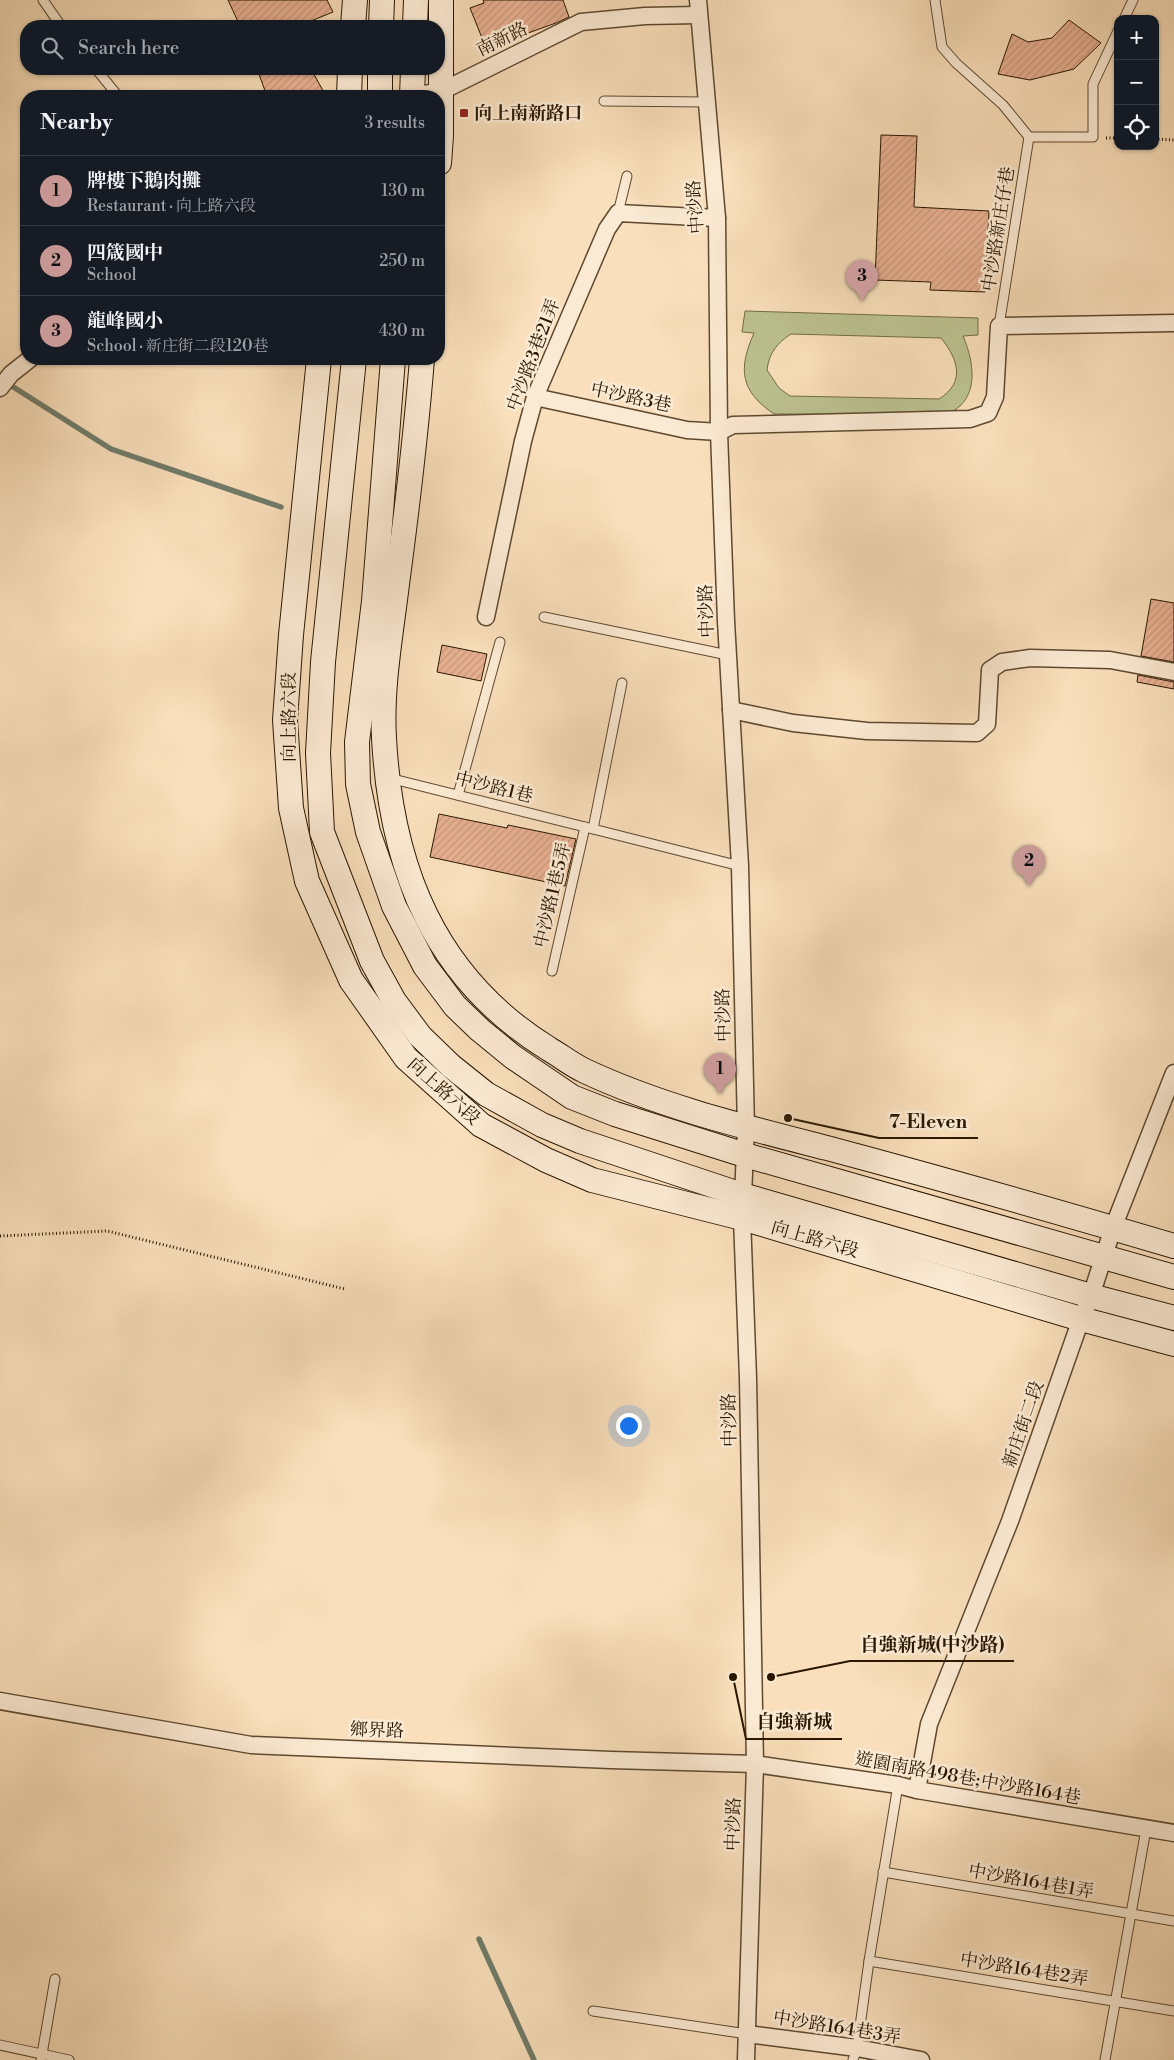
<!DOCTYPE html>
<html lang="en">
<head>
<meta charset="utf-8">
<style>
  body { margin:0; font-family:"Libre Bodoni","Noto Serif TC",serif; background:#242831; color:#f1f3f6 }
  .controls { position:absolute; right:15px; top:15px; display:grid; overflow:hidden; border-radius:10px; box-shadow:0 1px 4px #0004 }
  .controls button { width:45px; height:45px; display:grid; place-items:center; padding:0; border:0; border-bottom:1px solid #363941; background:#171b24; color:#f1f3f6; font:25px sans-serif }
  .you { position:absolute; left:628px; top:1425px; width:18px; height:18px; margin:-12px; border:4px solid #fff; border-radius:50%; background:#1a73e8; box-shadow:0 0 0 8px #1a73e833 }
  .badge { display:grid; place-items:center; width:32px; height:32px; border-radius:50%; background:#c59692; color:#111; font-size:16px; font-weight:700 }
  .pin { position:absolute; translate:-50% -41px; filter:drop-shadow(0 1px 2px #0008) }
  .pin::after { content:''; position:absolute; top:26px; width:18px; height:15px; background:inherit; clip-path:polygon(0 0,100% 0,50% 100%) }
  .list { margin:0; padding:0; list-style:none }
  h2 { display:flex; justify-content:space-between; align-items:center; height:65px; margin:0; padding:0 20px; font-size:21px }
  h2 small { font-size:16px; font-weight:400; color:#9ea1a6 }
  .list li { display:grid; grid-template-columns:32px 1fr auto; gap:15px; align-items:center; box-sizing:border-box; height:70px; padding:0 20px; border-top:1px solid #363941 }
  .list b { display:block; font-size:19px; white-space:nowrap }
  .list p { margin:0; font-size:16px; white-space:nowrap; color:#9ea1a6 }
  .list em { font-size:16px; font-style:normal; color:#9ea1a6 }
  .icon { flex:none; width:28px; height:28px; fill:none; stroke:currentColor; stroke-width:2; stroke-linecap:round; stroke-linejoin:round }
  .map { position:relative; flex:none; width:1174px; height:2060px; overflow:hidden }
  .search { position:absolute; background:#171b24; box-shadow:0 1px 4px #0004; left:20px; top:20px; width:425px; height:55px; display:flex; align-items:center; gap:12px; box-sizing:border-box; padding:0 18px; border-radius:20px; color:#9ea1a6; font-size:19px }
  .panel { position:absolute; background:#171b24; box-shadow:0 1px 4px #0004; left:20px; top:90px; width:425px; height:275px; border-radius:20px }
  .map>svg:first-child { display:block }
</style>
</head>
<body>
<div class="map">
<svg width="1174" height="2060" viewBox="0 0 1174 2060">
  <defs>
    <pattern id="building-hatch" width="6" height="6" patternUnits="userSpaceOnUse" patternTransform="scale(1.25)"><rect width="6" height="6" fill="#e8b092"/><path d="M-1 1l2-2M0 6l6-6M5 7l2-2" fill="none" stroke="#c7977c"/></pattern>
  </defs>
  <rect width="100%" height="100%" fill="#f9dfbb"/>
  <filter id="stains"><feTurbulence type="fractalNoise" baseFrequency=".004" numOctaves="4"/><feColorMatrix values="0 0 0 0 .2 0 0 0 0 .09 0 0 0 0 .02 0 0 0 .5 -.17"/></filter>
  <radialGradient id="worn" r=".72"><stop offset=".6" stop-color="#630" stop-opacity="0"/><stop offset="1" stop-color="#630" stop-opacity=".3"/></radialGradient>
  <path fill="#bcc291" stroke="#736c48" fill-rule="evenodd" d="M745,311L978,318V335L963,336C972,357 979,388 960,406C957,409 951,412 947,415L774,414C740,391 738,369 754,333L742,332ZM791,334L941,338C958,359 966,382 939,399L790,396L779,388L767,370C769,353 777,343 791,334Z"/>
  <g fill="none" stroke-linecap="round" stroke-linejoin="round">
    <g stroke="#707b69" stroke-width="5.5">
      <polyline points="7,383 111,449 281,507"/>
      <polyline points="479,1939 534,2060"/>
    </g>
  </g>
  <g fill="url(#building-hatch)" stroke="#2a1700">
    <polygon points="228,0 327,0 333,12 311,21 313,26 240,26"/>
    <polygon points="483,0 563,0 569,17 556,23 486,48 470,8 484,3"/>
    <polygon points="1069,20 1101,43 1074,69 1030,80 998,74 1012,34 1028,42 1052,38"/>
    <polygon points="257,69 311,69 326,96 267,96"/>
    <polygon points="881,135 917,136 914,207 989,211 985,292 930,290 931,282 875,280"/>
    <polygon points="1151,599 1174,603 1174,662 1141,656"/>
    <polygon points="442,645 487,654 481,681 437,672"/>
    <polygon points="1138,675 1174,682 1174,689 1137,682"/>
    <polygon points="439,814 507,828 508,825 576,839 565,886 430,857"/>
  </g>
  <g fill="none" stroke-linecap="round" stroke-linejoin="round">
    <g stroke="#5e492f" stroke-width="11">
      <g id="lane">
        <polyline points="43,0 61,26"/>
        <polyline points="935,0 942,47 956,63 1003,105 1029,137"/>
        <polyline points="1124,19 1133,0"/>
        <polyline points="96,69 118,96"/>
        <polyline points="604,101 707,102"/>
        <polyline points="618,213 627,176"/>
        <polyline points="999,326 1029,137 1093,137 1093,84 1118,31"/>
        <polyline points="544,617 728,655"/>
        <polyline points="622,683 593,829 740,866"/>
        <polyline points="389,778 593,829"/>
        <polyline points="458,795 500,642"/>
        <polyline points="552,971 585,827"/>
        <polyline points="883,1872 1174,1921"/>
        <polyline points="869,1961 1174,2011"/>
        <polyline points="593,2011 747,2034"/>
        <polyline points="0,2045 69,2060"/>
        <polyline points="41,2060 55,1979"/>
        <polyline points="853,2060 857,2048 869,1961 898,1785"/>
        <polyline points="1105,2060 1146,1829"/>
      </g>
    </g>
    <g stroke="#5e492f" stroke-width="19">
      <g id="street">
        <polyline points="698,0 717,218 719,432 726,621 740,866 746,1129 742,1218 748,1378 755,1764 746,2060"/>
        <polyline points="413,96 442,91 581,22 645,16 698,15"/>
        <polyline points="0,388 11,374 30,359"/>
        <polyline points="535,397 687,430 719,432 733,425 970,419 988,413 995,397 999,326 1174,323"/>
        <polyline points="486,617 523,441 535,397 607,229 618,213 717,218"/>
        <polyline points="731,710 793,723 867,731 977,733 987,724 990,670 1002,662 1030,658 1110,660 1174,672"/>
        <polyline points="0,1701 251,1745 611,1760 755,1764 898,1785 917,1790 1174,1833"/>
        <polyline points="917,1790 929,1724 1010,1521 1081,1319 1091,1296 1113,1228 1174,1073"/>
        <polyline points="747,2034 857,2048 921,2060"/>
      </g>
    </g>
    <g stroke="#2a1700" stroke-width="26">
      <g id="secondary">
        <polyline points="353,26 355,0"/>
        <polyline points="381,26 382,0"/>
        <polyline points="415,26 416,0"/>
        <polyline points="349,96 350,69"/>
        <polyline points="380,96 380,69"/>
        <polyline points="412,96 413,69"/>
        <polyline points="439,163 441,136 441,0"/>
        <polyline points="319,359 291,635 285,720 291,808 307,881 351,980 406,1058 481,1125 546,1160 592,1180 742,1218 1081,1319 1174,1344"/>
        <polyline points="354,359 323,662 318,753 322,832 372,961 394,1001 420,1036 451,1066 486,1094 542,1125 580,1141 742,1195 1091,1296 1174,1318"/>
        <polyline points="393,359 374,601 357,742 358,784 368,832 394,906 425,966 455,1006 480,1030 513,1057 572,1097 615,1114 745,1155 1174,1277"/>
        <path d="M422,359C416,434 407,509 397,584C391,634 381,687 384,738C391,868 434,978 549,1049C561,1056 572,1065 585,1071C662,1107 745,1127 827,1148C943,1179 1059,1212 1174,1246"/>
      </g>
    </g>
    <g stroke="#2a1700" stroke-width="3" stroke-dasharray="1 2.5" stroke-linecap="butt">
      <polyline points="1106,138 1118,138"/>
      <polyline points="1155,139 1174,140"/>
      <polyline points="0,1236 107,1231 345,1289"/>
    </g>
    <use href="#lane" stroke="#fbead3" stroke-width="9"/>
    <use href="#street" stroke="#fbead3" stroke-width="16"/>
    <use href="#secondary" stroke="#fbead3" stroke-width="24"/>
  </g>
  <rect fill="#8f2418" stroke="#fbead3" stroke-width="2" x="459" y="108" width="10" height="10" rx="2.5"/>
  <g text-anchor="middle" stroke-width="5" stroke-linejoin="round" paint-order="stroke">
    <g font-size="18" fill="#2a1700" stroke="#fbead3">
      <text transform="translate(502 39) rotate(-26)" y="6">南新路</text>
      <text transform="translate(695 207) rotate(-94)" y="6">中沙路</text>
      <text transform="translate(998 229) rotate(-81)" y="6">中沙路新庄仔巷</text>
      <text transform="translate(533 355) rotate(-69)" y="6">中沙路3巷21弄</text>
      <text transform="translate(631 397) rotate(12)" y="6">中沙路3巷</text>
      <text transform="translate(706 611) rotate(-92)" y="6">中沙路</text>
      <text transform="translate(289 717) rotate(-90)" y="6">向上路六段</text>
      <text transform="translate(494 787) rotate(14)" y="6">中沙路1巷</text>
      <text transform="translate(552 895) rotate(-77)" y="6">中沙路1巷5弄</text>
      <text transform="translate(723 1015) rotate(-91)" y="6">中沙路</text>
      <text transform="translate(444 1091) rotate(42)" y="6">向上路六段</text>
      <text transform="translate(815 1239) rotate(16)" y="6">向上路六段</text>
      <text transform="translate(729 1420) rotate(-91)" y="6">中沙路</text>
      <text transform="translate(1023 1424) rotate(-71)" y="6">新庄街二段</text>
      <text transform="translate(377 1730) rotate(2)" y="6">鄉界路</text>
      <text transform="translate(968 1778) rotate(10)" y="6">遊園南路498巷;中沙路164巷</text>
      <text transform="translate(733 1824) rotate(-88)" y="6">中沙路</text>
      <text transform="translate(1031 1881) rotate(10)" y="6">中沙路164巷1弄</text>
      <text transform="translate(1024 1969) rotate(9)" y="6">中沙路164巷2弄</text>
      <text transform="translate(837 2027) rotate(9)" y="6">中沙路164巷3弄</text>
    </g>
    <g font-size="18" font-weight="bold" fill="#2a1700" stroke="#fbead3" text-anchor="start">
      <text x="474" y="119">向上南新路口</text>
    </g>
  </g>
  <path fill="none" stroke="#2a1700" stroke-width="2" d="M788 1118L879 1138H978M771 1677L850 1661H1014M733 1677L746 1739H842"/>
  <g fill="#2a1700" stroke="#fbead3" stroke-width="2">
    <circle cx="788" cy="1118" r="5"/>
    <circle cx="771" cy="1677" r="5"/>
    <circle cx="733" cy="1677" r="5"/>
  </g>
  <g font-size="19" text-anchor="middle" font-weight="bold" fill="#2a1700" stroke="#fbead3" stroke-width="5" stroke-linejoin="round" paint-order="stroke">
    <text x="928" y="1128">7-Eleven</text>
    <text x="932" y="1651">自強新城(中沙路)</text>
    <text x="794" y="1728">自強新城</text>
  </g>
  <rect width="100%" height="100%" filter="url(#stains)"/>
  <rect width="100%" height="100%" fill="url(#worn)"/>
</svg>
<div class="controls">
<button>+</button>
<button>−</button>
<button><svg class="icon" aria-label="locate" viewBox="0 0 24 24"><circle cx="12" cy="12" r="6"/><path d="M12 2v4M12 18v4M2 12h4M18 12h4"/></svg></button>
</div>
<div class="you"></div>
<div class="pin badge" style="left:720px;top:1094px">1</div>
<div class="pin badge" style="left:1029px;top:886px">2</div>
<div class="pin badge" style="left:862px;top:301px">3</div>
<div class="search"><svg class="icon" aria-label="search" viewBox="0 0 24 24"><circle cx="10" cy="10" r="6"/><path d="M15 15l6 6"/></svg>Search here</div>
<section class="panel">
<h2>Nearby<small>3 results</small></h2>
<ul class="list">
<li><span class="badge">1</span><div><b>牌樓下鵝肉攤</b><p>Restaurant · 向上路六段</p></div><em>130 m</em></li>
<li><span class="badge">2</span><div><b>四箴國中</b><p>School</p></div><em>250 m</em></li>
<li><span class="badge">3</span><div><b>龍峰國小</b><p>School · 新庄街二段120巷</p></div><em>430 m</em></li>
</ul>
</section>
</div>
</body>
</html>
